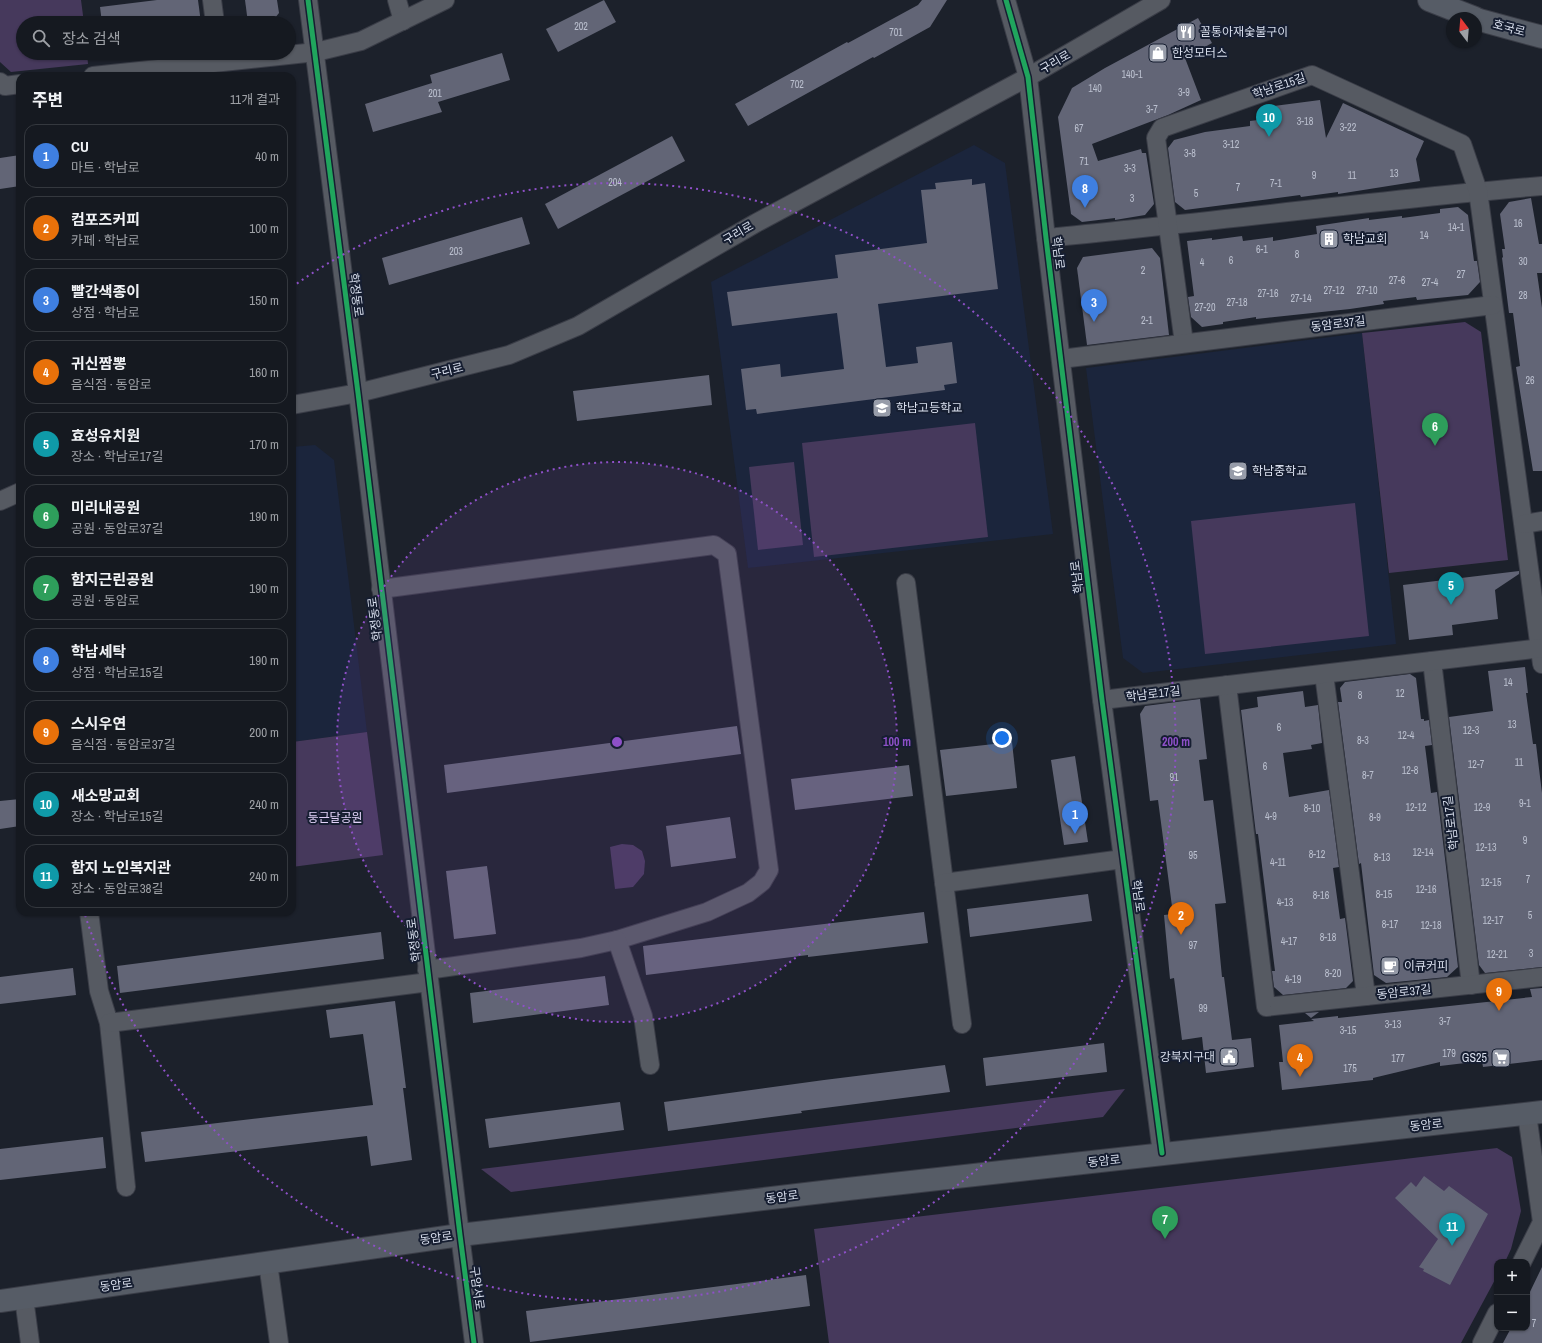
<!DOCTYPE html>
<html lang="ko">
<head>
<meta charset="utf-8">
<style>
  body { margin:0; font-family:"Archivo Narrow","Noto Sans KR",sans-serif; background:#22262d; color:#f1f3f6 }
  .controls { position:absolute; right:12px; bottom:12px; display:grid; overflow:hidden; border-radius:8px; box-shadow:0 1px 3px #0004 }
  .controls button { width:36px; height:36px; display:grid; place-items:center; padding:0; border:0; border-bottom:1px solid #34383e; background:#151920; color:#f1f3f6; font:20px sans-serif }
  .compass { position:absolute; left:1446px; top:12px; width:36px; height:36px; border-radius:50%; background:#151920; box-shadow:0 1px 3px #0004; rotate:344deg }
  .you { position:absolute; left:1002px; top:738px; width:14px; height:14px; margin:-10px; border:3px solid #fff; border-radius:50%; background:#1a73e8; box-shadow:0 0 0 6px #1a73e833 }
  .badge { display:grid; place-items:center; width:26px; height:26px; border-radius:50%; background:#b45309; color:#fff; font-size:13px; font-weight:700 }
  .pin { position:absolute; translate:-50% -33px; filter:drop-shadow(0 1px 2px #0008) }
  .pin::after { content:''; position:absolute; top:21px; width:14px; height:12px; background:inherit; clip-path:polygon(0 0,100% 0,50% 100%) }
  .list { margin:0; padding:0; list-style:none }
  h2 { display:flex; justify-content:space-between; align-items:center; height:52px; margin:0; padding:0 16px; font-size:17px }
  h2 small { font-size:13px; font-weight:400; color:#9da0a5 }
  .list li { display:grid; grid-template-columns:26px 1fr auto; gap:12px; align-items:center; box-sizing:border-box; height:64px; margin:0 8px 8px; padding:0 8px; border:1px solid #34383e; border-radius:12px }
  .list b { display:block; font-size:15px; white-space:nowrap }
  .list p { margin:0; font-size:13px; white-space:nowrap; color:#9da0a5 }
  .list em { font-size:13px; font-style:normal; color:#9da0a5 }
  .icon { flex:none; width:22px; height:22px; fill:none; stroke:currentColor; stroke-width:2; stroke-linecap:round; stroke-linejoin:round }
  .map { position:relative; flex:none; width:1542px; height:1343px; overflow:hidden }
  .search { position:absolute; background:#151920; box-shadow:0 1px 3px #0004; left:16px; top:16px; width:280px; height:44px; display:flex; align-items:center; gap:10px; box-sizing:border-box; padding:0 14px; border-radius:22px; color:#9da0a5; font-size:15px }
  .panel { position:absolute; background:#151920; box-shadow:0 1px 3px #0004; left:16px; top:72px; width:280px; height:844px; border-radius:12px }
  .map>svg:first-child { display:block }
</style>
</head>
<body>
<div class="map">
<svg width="1542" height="1343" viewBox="0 0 1542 1343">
  <rect width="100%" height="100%" fill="#1c212b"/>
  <g fill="#1b253c">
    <polygon points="974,145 1005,163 1053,534 748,568 711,282"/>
    <polygon points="1362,333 1396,644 1143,673 1123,658 1086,368"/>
    <polygon points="315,445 334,460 367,732 292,742 292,447"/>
  </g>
  <g fill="#46395c">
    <polygon points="0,0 81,0 84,23 23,23 23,53 87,53 88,64 11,72 0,62"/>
    <polygon points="1465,322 1481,332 1508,560 1389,573 1362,333"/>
    <polygon points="975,423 988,537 814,557 802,443"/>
    <polygon points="794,462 803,545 758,550 749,467"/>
    <polygon points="1355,503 1369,636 1205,654 1191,521"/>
    <polygon points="367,732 383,855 292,867 292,742"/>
    <polygon points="622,844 633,845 642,851 645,861 644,874 633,887 615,889 610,847"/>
    <polygon points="1125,1089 1103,1117 511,1192 481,1169"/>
    <polygon points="1497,1148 1512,1157 1521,1211 1511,1249 1505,1262 1497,1262 1497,1276 1461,1343 829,1343 814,1229"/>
  </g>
  <g fill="#626576">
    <polygon points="157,0 198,0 201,23 102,23 100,7"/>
    <polygon points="245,0 277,0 279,13 271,23 248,23"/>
    <polygon points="604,0 616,22 558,52 546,29"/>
    <polygon points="922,0 947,0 930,27 874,58 873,57 748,126 735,104 847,42 848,43 918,5"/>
    <polygon points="1198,18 1212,43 1185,58 1201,100 1168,115 1092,144 1098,161 1141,149 1142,153 1146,153 1154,204 1145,215 1115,220 1115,218 1082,222 1071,214 1058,117 1072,88 1105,68"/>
    <polygon points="502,53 510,80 438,102 442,112 373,132 365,104 432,83 430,75"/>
    <polygon points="1320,100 1326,138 1343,103 1424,141 1416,159 1420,181 1338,194 1338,192 1301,197 1300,195 1185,210 1175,202 1168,148 1174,140 1205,132 1250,126 1250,121 1258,120 1274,106"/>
    <polygon points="672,136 685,161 558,229 545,204"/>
    <polygon points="20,155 20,186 0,189 0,158"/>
    <polygon points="972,179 972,185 985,183 998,289 878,304 886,367 918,363 916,347 952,342 957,383 944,385 945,390 757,414 756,409 746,410 741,369 780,364 781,377 844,369 837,313 732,326 727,292 838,278 835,255 927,243 921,190 936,189 935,183"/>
    <polygon points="1531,198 1539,244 1542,244 1542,273 1537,273 1542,308 1542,471 1533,471 1516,367 1520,366 1513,313 1509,313 1502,258 1503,257 1502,249 1505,249 1500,214 1509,202"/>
    <polygon points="1458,207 1468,215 1474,261 1477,261 1480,282 1468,295 1417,300 1416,297 1383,301 1384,304 1350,309 1256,319 1256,317 1223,322 1223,324 1202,327 1191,317 1188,297 1194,296 1187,241 1212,238 1212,240 1242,236 1243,241 1273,237 1273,241 1317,234 1316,226 1369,218 1369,220 1402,216 1402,218 1440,213 1440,209"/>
    <polygon points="522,217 530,244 389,285 382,258"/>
    <polygon points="1152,248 1160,258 1169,335 1087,345 1077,268 1083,257"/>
    <polygon points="709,375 712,405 577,421 573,391"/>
    <polygon points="1519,571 1519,574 1495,590 1498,619 1452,625 1453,635 1409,640 1403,585"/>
    <polygon points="1525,667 1528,693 1526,693 1533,744 1536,744 1542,793 1542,967 1485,973 1479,965 1449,717 1493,711 1488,671"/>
    <polygon points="1410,674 1416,678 1421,719 1424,719 1424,721 1429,720 1432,745 1425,746 1431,793 1437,792 1458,967 1447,977 1386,983 1374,975 1361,863 1359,864 1338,702 1342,702 1340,688 1345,682"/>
    <polygon points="1303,691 1305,707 1318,705 1322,743 1311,745 1312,749 1283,753 1289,797 1329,790 1339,867 1333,868 1340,919 1345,918 1353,981 1346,988 1283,995 1274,987 1272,971 1275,971 1265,890 1258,834 1256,834 1241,710 1258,707 1257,697"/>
    <polygon points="1200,699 1207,759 1199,760 1204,801 1213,800 1226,903 1215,904 1222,977 1224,977 1232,1040 1251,1038 1254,1067 1206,1073 1202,1037 1182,1040 1174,978 1170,979 1164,915 1173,914 1158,800 1150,801 1140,714 1145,706"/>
    <polygon points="737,726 741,754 447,793 444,765"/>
    <polygon points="1012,742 1017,788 946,796 940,750"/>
    <polygon points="1075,756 1088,842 1064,845 1051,760"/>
    <polygon points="909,765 913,796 795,810 791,779"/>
    <polygon points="20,799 20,826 0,829 0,801"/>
    <polygon points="730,817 736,858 671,867 666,826"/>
    <polygon points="487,866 496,934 454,939 446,871"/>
    <polygon points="1088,894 1092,921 970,937 967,909"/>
    <polygon points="924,912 928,943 808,957 808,955 646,975 643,946"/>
    <polygon points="381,932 384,959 120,993 117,966"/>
    <polygon points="73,968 76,995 0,1004 0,977"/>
    <polygon points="605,976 609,1005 473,1023 470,993"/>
    <polygon points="1542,988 1542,1060 1483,1067 1482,1061 1440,1066 1440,1062 1373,1078 1373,1080 1282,1090 1279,1062 1283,1062 1279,1025 1314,1021 1311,1019 1338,1016 1338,1018 1532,997 1530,989"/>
    <polygon points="395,1001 406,1088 403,1088 412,1160 371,1166 367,1136 145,1162 141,1132 373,1105 363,1034 330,1038 326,1010"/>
    <polygon points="1319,1012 1311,1018 1305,1013"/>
    <polygon points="1104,1043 1107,1072 986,1086 983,1058"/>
    <polygon points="945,1065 950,1092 801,1111 802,1113 668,1131 664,1102 824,1080"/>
    <polygon points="620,1102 624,1130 489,1148 485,1119"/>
    <polygon points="103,1137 106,1168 0,1180 0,1149"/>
    <polygon points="1424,1176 1444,1191 1449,1186 1488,1214 1450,1285 1423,1271 1424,1269 1419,1267 1438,1239 1395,1198 1411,1182 1416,1187"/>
    <polygon points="1542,1267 1542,1343 1503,1343 1511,1328 1527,1328 1527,1298"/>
    <polygon points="806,1275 810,1306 530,1342 526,1311"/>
  </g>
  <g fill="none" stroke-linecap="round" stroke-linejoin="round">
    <g stroke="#3a3d47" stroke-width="20">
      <g id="minor">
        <polyline points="212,0 215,23"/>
        <polyline points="308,0 358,393 460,1235 474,1343"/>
        <polyline points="397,0 403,21"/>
        <polyline points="1006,0 1028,77 1046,238 1102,700 1162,1153"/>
        <polyline points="93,76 316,52 361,41 445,0"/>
        <polyline points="0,82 5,86 20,84"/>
        <path d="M1046,238C1212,222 1376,200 1542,186"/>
        <polyline points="1184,343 1156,138 1162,128 1312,75 1462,144 1478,191 1542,664"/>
        <polyline points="1061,359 1493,305"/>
        <polyline points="292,405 358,393 509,355 578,326 756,223 1028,77 1161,0"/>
        <polyline points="0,501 20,492"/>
        <polyline points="1524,524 1542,521"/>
        <polyline points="906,583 962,1024"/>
        <polyline points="381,589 714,545 727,554 769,870 762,882 748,893 707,912 617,940 581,948 427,970"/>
        <polyline points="1432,661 1471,985"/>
        <polyline points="1324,674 1366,996"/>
        <polyline points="1227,685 1266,1007 1542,977"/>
        <polyline points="1102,700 1542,648"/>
        <polyline points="944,883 1123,859"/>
        <polyline points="89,912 99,991 109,1023 126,1187"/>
        <polyline points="617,940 643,1016 650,1065"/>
        <polyline points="109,1023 429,982"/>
        <polyline points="1522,1262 1542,1222 1527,1114"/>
        <polyline points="268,1263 279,1343"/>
        <polyline points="24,1298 30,1343"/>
        <polyline points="1482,1343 1497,1313"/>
      </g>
    </g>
    <g stroke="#3a3d47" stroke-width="24">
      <g id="major">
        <polyline points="1429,0 1475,18"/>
        <polyline points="1476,19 1542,37"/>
        <polyline points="0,1301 460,1235 848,1189 1542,1112"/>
      </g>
    </g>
    <use href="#minor" stroke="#565a62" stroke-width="18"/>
    <use href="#major" stroke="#565c66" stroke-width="22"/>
    <g stroke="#161e31" stroke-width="8">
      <g id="cycleway">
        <polyline points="308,0 358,393 460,1235 474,1343"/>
        <polyline points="1006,0 1028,77 1046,238 1102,700 1162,1153"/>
      </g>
    </g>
    <use href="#cycleway" stroke="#20a55d" stroke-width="5"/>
  </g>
  <circle cx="617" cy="742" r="280" fill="#8e50c8" fill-opacity=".12"/>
  <g fill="none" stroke="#8e50c8" stroke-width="2" stroke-dasharray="2 4">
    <circle cx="617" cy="742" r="280"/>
    <path d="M292 287A559 559 0 1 1 85 915"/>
  </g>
  <defs>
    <g id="restaurant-square" transform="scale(1)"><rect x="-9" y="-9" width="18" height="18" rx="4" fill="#979ca9" stroke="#161e31"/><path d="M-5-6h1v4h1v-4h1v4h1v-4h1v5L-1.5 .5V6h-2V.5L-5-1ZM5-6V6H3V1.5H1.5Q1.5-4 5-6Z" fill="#fff"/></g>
    <g id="shop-square" transform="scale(1)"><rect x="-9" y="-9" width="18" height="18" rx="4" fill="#979ca9" stroke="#161e31"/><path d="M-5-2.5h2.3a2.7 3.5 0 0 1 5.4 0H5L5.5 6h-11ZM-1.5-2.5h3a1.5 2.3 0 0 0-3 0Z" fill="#fff"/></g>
    <g id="building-square" transform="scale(1)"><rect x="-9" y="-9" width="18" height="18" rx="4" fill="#979ca9" stroke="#161e31"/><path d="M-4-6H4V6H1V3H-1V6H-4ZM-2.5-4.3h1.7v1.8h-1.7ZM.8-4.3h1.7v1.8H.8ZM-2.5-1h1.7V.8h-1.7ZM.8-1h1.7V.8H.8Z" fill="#fff"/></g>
    <g id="school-square" transform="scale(1)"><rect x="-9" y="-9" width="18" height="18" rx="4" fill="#979ca9" stroke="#161e31"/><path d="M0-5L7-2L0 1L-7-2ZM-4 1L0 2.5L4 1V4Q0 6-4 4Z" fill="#fff"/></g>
    <g id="cafe-square" transform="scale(1)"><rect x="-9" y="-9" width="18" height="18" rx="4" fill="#979ca9" stroke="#161e31"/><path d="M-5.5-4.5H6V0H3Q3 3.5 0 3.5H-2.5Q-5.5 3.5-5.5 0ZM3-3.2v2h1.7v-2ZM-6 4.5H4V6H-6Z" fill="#fff"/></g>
    <g id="civic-square" transform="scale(1)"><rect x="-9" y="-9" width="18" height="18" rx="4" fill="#979ca9" stroke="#161e31"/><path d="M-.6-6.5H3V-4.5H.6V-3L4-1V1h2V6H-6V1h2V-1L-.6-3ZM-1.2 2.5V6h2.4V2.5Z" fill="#fff"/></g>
    <g id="supermarket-square" transform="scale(1)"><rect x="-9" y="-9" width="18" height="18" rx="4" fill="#979ca9" stroke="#161e31"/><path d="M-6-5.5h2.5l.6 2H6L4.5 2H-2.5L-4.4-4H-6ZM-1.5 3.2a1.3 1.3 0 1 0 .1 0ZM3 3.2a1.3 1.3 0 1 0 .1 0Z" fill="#fff"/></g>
  </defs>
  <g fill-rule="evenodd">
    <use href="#restaurant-square" x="1186" y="32"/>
    <use href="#shop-square" x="1158" y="53"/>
    <use href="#building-square" x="1329" y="239"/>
    <use href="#school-square" x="882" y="408"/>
    <use href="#school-square" x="1238" y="471"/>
    <use href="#cafe-square" x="1390" y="966"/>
    <use href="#civic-square" x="1229" y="1057"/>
    <use href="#supermarket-square" x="1501" y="1058"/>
  </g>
  <g text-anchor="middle" stroke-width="4" stroke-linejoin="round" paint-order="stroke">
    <g font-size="10" fill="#bbc0cf">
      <text x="581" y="30">202</text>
      <text x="896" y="36">701</text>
      <text x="1132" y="78">140-1</text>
      <text x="797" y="88">702</text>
      <text x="1095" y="92">140</text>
      <text x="1184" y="96">3-9</text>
      <text x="435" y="97">201</text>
      <text x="1152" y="113">3-7</text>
      <text x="1305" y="125">3-18</text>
      <text x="1348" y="131">3-22</text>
      <text x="1079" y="132">67</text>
      <text x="1231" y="148">3-12</text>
      <text x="1190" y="157">3-8</text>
      <text x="1084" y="165">71</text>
      <text x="1130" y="172">3-3</text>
      <text x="1394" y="177">13</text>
      <text x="1314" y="179">9</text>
      <text x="1352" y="179">11</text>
      <text x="615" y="186">204</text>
      <text x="1276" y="187">7-1</text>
      <text x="1238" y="191">7</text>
      <text x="1196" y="197">5</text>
      <text x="1132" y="202">3</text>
      <text x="1518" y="227">16</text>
      <text x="1456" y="231">14-1</text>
      <text x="1424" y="239">14</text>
      <text x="1262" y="253">6-1</text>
      <text x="456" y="255">203</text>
      <text x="1297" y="258">8</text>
      <text x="1231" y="264">6</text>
      <text x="1523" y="265">30</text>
      <text x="1202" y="266">4</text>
      <text x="1143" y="274">2</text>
      <text x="1461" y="278">27</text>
      <text x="1397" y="284">27-6</text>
      <text x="1430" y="286">27-4</text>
      <text x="1334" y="294">27-12</text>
      <text x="1367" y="294">27-10</text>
      <text x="1268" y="297">27-16</text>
      <text x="1523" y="299">28</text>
      <text x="1301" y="302">27-14</text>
      <text x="1237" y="306">27-18</text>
      <text x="1205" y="311">27-20</text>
      <text x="1147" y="324">2-1</text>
      <text x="1530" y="384">26</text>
      <text x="1508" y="686">14</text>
      <text x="1400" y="697">12</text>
      <text x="1360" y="699">8</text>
      <text x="1512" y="728">13</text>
      <text x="1279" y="731">6</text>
      <text x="1471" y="734">12-3</text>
      <text x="1406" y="739">12-4</text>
      <text x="1363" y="744">8-3</text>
      <text x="1519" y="766">11</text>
      <text x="1476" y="768">12-7</text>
      <text x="1265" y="770">6</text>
      <text x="1410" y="774">12-8</text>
      <text x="1368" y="779">8-7</text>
      <text x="1174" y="781">91</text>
      <text x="1525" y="807">9-1</text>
      <text x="1416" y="811">12-12</text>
      <text x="1482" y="811">12-9</text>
      <text x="1312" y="812">8-10</text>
      <text x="1271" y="820">4-9</text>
      <text x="1375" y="821">8-9</text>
      <text x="1525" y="844">9</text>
      <text x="1486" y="851">12-13</text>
      <text x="1423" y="856">12-14</text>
      <text x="1317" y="858">8-12</text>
      <text x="1193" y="859">95</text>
      <text x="1382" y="861">8-13</text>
      <text x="1278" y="866">4-11</text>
      <text x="1528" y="883">7</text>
      <text x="1491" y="886">12-15</text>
      <text x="1426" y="893">12-16</text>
      <text x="1384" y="898">8-15</text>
      <text x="1321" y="899">8-16</text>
      <text x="1285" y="906">4-13</text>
      <text x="1530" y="919">5</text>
      <text x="1493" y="924">12-17</text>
      <text x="1390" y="928">8-17</text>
      <text x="1431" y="929">12-18</text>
      <text x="1328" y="941">8-18</text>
      <text x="1289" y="945">4-17</text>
      <text x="1193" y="949">97</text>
      <text x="1531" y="957">3</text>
      <text x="1497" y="958">12-21</text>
      <text x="1333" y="977">8-20</text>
      <text x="1293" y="983">4-19</text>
      <text x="1203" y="1012">99</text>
      <text x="1445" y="1025">3-7</text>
      <text x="1393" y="1028">3-13</text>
      <text x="1348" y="1034">3-15</text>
      <text x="1449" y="1057">179</text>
      <text x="1398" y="1062">177</text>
      <text x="1350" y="1072">175</text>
      <text x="1534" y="1327">7</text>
    </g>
    <g font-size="12" fill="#d9dfed" stroke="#161e31">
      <text transform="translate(1509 28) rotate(15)" y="4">호국로</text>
      <text transform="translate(1055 62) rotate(-30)" y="4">구리로</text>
      <text transform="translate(1279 86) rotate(-19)" y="4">학남로15길</text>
      <text transform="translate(738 233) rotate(-30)" y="4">구리로</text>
      <text transform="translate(1058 253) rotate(83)" y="4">학남로</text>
      <text transform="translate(356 295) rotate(83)" y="4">학정동로</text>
      <text transform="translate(1338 324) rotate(-7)" y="4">동암로37길</text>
      <text transform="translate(447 371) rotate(-14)" y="4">구리로</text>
      <text transform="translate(1077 577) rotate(-97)" y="4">학남로</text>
      <text transform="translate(375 619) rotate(-97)" y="4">학정동로</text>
      <text transform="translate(1153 694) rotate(-7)" y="4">학남로17길</text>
      <text transform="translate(1451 823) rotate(-97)" y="4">학남로17길</text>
      <text transform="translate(1138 896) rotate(82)" y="4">학남로</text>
      <text transform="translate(414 940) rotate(-97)" y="4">학정동로</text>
      <text transform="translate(1404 992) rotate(-6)" y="4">동암로37길</text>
      <text transform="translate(1426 1125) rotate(-6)" y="4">동암로</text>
      <text transform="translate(1104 1161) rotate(-6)" y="4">동암로</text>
      <text transform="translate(782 1197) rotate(-7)" y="4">동암로</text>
      <text transform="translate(436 1238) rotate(-8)" y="4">동암로</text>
      <text transform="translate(116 1285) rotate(-8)" y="4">동암로</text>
      <text transform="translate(477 1288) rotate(82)" y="4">구암서로</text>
    </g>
    <g font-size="12" fill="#d9dfed" stroke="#161e31" text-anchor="start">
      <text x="1200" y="36">꼴통아재숯불구이</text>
      <text x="1172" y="57">한성모터스</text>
      <text x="1343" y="243">학남교회</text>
      <text x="896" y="412">학남고등학교</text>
      <text x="1252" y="475">학남중학교</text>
      <text x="1404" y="970">이큐커피</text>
      <text x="1215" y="1061" text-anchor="end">강북지구대</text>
      <text x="1487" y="1062" text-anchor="end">GS25</text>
    </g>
    <g font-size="12" fill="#e0d1f7" stroke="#161e31">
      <text x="335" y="822">둥근달공원</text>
    </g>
  </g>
  <circle cx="617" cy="742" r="6" fill="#8e50c8" stroke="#161e31" stroke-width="2"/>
  <g font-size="12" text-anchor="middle" font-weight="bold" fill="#8e50c8" stroke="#161e31" stroke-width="4" stroke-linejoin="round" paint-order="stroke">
    <text x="897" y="746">100 m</text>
    <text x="1176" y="746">200 m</text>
  </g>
</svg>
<div class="controls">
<button>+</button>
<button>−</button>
</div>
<svg class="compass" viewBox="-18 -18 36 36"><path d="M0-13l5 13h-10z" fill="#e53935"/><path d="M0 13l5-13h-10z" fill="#9da0a5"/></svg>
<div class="you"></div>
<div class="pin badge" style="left:1075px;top:834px;background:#3f7fe0">1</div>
<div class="pin badge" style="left:1181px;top:935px;background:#e8710a">2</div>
<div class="pin badge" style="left:1094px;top:322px;background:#3f7fe0">3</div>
<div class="pin badge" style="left:1300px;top:1077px;background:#e8710a">4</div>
<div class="pin badge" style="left:1451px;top:605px;background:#0f9aa8">5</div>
<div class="pin badge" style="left:1435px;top:446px;background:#2e9e5b">6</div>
<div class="pin badge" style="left:1165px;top:1239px;background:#2e9e5b">7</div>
<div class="pin badge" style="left:1085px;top:208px;background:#3f7fe0">8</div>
<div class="pin badge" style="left:1499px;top:1011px;background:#e8710a">9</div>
<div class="pin badge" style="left:1269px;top:137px;background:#0f9aa8">10</div>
<div class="pin badge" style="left:1452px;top:1246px;background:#0f9aa8">11</div>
<div class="search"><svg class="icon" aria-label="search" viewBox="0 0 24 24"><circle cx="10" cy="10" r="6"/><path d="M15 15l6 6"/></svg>장소 검색</div>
<section class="panel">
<h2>주변<small>11개 결과</small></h2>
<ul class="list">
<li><span class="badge" style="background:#3f7fe0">1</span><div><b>CU</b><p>마트 · 학남로</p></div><em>40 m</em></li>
<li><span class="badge" style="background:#e8710a">2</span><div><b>컴포즈커피</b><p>카페 · 학남로</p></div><em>100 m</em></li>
<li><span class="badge" style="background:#3f7fe0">3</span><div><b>빨간색종이</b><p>상점 · 학남로</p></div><em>150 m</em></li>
<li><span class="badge" style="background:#e8710a">4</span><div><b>귀신짬뽕</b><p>음식점 · 동암로</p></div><em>160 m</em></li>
<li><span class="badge" style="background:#0f9aa8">5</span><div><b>효성유치원</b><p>장소 · 학남로17길</p></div><em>170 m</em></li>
<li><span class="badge" style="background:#2e9e5b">6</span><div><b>미리내공원</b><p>공원 · 동암로37길</p></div><em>190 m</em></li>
<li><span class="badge" style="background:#2e9e5b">7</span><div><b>함지근린공원</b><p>공원 · 동암로</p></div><em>190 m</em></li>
<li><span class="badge" style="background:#3f7fe0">8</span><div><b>학남세탁</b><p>상점 · 학남로15길</p></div><em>190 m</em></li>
<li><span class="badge" style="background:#e8710a">9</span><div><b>스시우연</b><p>음식점 · 동암로37길</p></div><em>200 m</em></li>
<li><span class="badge" style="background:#0f9aa8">10</span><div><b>새소망교회</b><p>장소 · 학남로15길</p></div><em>240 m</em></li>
<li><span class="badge" style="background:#0f9aa8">11</span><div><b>함지 노인복지관</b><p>장소 · 동암로38길</p></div><em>240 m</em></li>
</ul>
</section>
</div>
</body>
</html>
